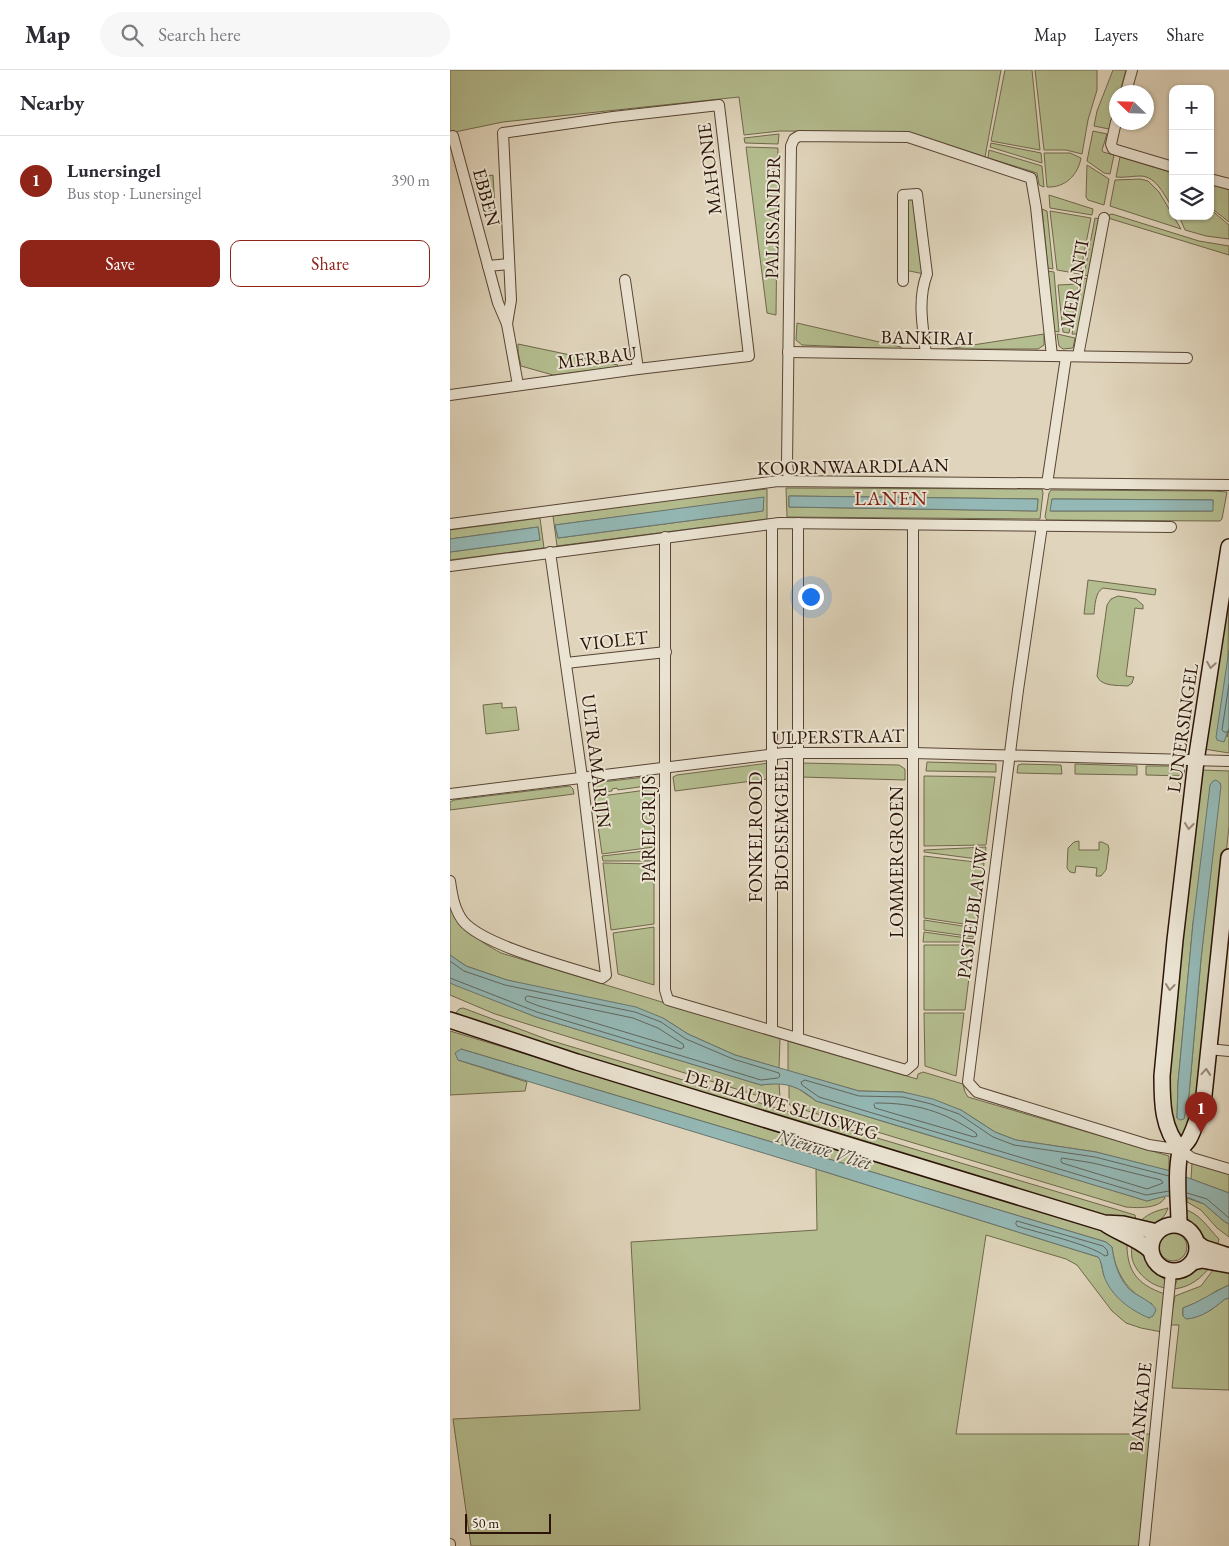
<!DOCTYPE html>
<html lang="en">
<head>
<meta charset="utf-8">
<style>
  body { margin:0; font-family:"EB Garamond",serif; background:#f7f7f7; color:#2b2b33 }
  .controls { position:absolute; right:15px; top:15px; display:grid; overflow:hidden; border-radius:10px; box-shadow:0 1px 4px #0004 }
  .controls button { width:45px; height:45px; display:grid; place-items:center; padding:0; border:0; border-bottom:1px solid #e1e1e2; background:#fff; color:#2b2b33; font:25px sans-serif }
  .compass { position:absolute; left:659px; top:15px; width:45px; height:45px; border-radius:50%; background:#fff; box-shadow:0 1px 4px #0004; rotate:293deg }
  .scale { position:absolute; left:15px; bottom:12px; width:86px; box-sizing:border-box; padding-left:5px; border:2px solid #2b1307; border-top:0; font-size:14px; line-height:18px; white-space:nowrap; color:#2b1307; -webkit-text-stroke:4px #ebe4d3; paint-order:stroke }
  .you { position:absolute; left:360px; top:526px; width:18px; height:18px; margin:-12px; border:4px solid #fff; border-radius:50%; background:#1a73e8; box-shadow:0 0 0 8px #1a73e833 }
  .badge { display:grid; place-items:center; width:32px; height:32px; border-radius:50%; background:#8f2418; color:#fff; font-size:16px; font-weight:700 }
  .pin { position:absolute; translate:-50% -41px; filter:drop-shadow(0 1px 2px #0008) }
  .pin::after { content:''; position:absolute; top:26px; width:18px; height:15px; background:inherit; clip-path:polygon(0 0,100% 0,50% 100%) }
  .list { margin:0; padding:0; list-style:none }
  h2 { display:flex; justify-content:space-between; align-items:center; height:65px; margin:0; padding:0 20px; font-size:21px }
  h2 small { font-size:16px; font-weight:400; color:#7c7c81 }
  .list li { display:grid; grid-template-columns:32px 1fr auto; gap:15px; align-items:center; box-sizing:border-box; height:90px; padding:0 20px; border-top:1px solid #e1e1e2 }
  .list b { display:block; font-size:19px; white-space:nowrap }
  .list p { margin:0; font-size:16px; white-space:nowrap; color:#7c7c81 }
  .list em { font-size:16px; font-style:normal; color:#7c7c81 }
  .actions { display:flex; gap:10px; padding:15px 20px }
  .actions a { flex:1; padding:11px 0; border:1px solid #8f2418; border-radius:10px; text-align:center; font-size:18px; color:#8f2418 }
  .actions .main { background:#8f2418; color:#fff }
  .icon { flex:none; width:28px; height:28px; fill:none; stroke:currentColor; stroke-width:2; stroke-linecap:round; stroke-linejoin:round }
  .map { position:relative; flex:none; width:779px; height:1476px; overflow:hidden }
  header { display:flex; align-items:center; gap:30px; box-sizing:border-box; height:70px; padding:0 25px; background:#fff; border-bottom:1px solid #e1e1e2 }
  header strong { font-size:24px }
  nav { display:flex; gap:28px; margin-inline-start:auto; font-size:18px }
  .search { width:350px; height:45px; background:#f7f7f7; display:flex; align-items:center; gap:12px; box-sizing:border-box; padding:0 18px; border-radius:28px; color:#7c7c81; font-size:19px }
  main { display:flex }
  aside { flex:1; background:#fff }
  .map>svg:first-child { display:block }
</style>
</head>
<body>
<header>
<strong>Map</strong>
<div class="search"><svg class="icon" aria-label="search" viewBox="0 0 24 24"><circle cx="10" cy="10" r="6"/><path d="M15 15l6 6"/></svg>Search here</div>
<nav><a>Map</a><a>Layers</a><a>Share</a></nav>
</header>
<main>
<aside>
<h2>Nearby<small></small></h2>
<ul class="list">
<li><span class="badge">1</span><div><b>Lunersingel</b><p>Bus stop · Lunersingel</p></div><em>390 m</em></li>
</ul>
<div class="actions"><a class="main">Save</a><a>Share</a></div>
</aside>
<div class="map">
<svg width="779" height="1476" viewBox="0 0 779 1476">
  <rect width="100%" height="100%" fill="#e0d5bc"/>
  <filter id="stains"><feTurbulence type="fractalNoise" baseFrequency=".004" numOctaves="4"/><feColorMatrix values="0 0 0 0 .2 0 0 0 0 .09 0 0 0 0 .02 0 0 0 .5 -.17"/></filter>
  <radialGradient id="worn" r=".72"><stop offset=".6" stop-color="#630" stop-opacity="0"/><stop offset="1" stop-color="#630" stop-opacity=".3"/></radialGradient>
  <g fill="#b4bd8f" stroke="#70684b" fill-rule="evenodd">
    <polygon points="0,0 551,0 535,87 456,62 330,61 294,65 289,27 53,52 0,63"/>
    <polygon points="555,0 582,0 590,80 541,71"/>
    <polygon points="585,0 647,0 647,20 638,50 632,84 616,80 594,80"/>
    <polygon points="663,0 676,0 670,22 666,22 666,33 659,59 644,56 647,41"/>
    <polygon points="643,61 657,64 652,80 653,82 664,85 660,104 654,103 637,91"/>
    <polygon points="329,64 328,74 295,73 294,68"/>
    <polygon points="541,73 591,83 592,93 540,77"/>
    <polygon points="296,77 328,78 326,245 317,243"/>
    <polygon points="539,80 592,96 594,117 589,115 587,103 538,88"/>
    <path d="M594,83H620L631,88C628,105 615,118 597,117Z"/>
    <path d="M670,87L723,103V139C715,127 707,106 690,106C682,106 674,108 666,107Z"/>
    <polygon points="637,95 659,109 654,135 638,130 636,127"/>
    <polygon points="43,105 45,140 35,141 26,108"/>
    <polygon points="690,109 698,111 709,122 731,159 660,136 665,110"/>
    <polygon points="760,114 779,120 779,152 760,137"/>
    <polygon points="465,125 474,204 455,200 456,126"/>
    <polygon points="599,125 643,139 642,145 600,138"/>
    <polygon points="592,139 597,141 603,199 598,198"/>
    <polygon points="760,139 779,155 779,169 756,166 735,160 729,146 760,146"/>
    <polygon points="600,141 641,148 630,204 607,200"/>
    <polygon points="662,144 749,171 779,176 779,185 658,148 659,145"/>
    <polygon points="645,148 650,149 639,206 634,205"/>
    <polygon points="598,201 604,202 609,262 604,261"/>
    <polygon points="633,208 638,209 628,264 622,264"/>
    <polygon points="629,214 619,263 613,262 608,215"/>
    <polygon points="347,253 451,277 451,279 352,275 346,270"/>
    <polygon points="594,264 594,275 588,279 497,279"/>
    <polygon points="607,264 625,268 623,278 613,279 609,276"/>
    <polygon points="68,274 168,295 167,297 103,305 71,296 68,282"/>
    <path d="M336,418L592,419L593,423L590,449L337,447ZM339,426L588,429L587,441L339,437Z"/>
    <path d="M317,419V449L107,476L103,446L242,427ZM313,428V441L108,468L105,455Z"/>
    <path d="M601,420L763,421L777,422L772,449L770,451L597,450L595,447L599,423ZM602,429L763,430V431L762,441H601Z"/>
    <polygon points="90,448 94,478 0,490 0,482 90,470 88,457 0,469 0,460"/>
    <path d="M638,510L706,519L705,525L653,518C645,522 645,536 644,544H634Z"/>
    <polygon points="779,510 777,667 779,658 779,683 754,679"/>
    <path d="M668,526L686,529L693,535V539L685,538L676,606L684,607L682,613L678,616C668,615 651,617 647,606L657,535L661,529Z"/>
    <polygon points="52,633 52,638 66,637 69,660 36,664 33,635"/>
    <polygon points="477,692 546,694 546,702 476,701"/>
    <polygon points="319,693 318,709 225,721 223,707 227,705"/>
    <polygon points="351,693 449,695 455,699 455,710 351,707"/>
    <polygon points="572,694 611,695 612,704 567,703 568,695"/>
    <polygon points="625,694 687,696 687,705 625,704"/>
    <polygon points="696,696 735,696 734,706 696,705"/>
    <path d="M752,700L779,701V756L751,1022L736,1066L728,1069L716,1028V1011ZM770,713L751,889L739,1025L727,1048L728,1013L743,853Z"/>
    <polygon points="204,706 203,715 168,720 167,718 162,719 162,721 144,723 143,713"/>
    <polygon points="474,706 545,707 536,775 474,776"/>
    <polygon points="120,716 123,719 124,724 0,740 0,732 4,730"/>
    <polygon points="204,719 204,777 152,784 144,727"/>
    <polygon points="629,771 629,780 649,780 649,772 652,772 658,775 659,779 656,800 651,806 646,806 647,798 626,796 625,803 620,802 617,798 618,778 624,772"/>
    <polygon points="536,777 535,790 474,782 474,780"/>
    <polygon points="204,780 204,791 153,791 152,786"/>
    <polygon points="474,786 534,793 527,856 474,848"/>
    <polygon points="153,793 204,794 204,854 161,860"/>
    <path d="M0,838C16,861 27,870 51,883L330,968L329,998L285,985L238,964L213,948L57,910L16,896L0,885Z"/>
    <polygon points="474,850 526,858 524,867 474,860"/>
    <polygon points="204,857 204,915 168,904 163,863"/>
    <polygon points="474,862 524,869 523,872 473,872"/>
    <polygon points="474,875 523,875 515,940 474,940"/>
    <polygon points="0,912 86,947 311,1015 329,1013 330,1028 328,1032 45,944 0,925"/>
    <polygon points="13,938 99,970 685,1145 686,1150 683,1153 547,1113 116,982 24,951 6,943 9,939"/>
    <polygon points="474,943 514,943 506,1006 475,996"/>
    <path d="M0,961L620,1148L677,1169C676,1199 685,1214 715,1224L712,1262L691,1258L676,1253L662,1241L627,1195L616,1189L536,1165L506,1364H701L689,1476H21L3,1349L190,1340L181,1172L367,1160L366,1099L648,1187L650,1189L654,1206L699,1248L703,1245L702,1234C678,1223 665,1203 662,1177L656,1172L11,979L8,990L77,1012L75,1021L0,1025Z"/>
    <polygon points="338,971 467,1009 468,1004 473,1002 513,1014 515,1022 518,1027 719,1086 719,1101 646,1082 566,1070 545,1062 511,1040 453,1022 409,1021 338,1001"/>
    <path d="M339,1015L349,1019L366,1031C476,1065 587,1097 697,1131L714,1126L715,1128C708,1139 688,1138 676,1137L341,1036L339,1034Z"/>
    <polygon points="742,1093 779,1103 779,1123 741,1109"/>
    <polygon points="737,1128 754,1134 775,1152 779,1154 779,1167 767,1158 751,1140 737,1132"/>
    <path d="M718,1138C713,1153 703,1154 688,1154C696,1144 705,1141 718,1138Z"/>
    <path d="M733,1139C750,1143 758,1158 769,1169L767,1177C762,1174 757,1172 753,1169C746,1163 736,1147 733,1139Z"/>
    <circle cx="723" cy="1177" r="14"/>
    <path d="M682,1171L692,1179L698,1193L713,1207L718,1218C703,1218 685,1203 682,1188C681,1182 682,1176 682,1171Z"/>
    <path d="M749,1196H761C751,1208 741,1217 724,1219L727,1210Z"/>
    <path d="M766,1196L779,1199V1215L766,1221L753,1230L733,1238V1246L736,1248C752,1248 764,1238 775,1229L779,1228V1320L722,1318L729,1255H720L725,1226L751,1216Z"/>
  </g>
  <g fill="#94b8b5" stroke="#6a766f">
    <polygon points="339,426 588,429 587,441 339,437"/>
    <polygon points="314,427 313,441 108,468 105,455"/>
    <polygon points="602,429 763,430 763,441 600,441"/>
    <polygon points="88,457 90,470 0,482 0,469"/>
    <polygon points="779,580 779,658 774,672 767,670 766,667"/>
    <polygon points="766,710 770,713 771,716 751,889 739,1025 734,1049 730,1050 727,1048 728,1013 743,853 760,715 763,711"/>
    <path d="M0,885L16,896L57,910L186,937L213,948L238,964L285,985L409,1021L453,1022L483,1029L511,1040L545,1062L566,1070L646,1082L717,1100L779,1123V1154L775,1152L754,1134L740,1128L716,1126L697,1131L366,1031C347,1015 335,1012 311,1015L86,947L2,914L0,912Z"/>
    <path d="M11,979L656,1172L662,1177C664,1192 668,1206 678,1218C686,1226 704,1232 706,1240L703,1246L699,1248C680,1240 661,1226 654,1206C652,1199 652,1192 648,1187L366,1099L8,990L5,983Z"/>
    <path d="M779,1215V1228L775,1229C764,1238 752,1248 736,1249L733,1246V1238C750,1232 763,1222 779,1215Z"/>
  </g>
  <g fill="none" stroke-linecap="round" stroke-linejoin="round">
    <g stroke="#60665e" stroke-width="1">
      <polyline points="779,614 772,660 774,662 779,662"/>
      <polyline points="0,891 14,901 55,915 185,942 211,952 236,969 283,989 329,1003 330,1006 328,1008 311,1010 87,942 0,908"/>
      <polygon points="78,926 183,948 208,958 233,974 234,977 231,979 89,936 76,931 75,928"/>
      <path d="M426,1033C466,1033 493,1041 526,1063L527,1066L524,1067L425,1038L424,1035Z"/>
      <polygon points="612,1088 643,1093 711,1110 713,1113 697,1119 612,1093 611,1091"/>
      <polyline points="719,1106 645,1087 564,1075 543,1067 509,1044 481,1034 453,1027 409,1026 355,1010 351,1012 352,1015 369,1027 696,1125 719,1121"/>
      <polyline points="737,1123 757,1129 779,1148"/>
      <path d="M567,1151L653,1176L657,1180L658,1185L655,1186C639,1174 589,1163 567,1156L566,1154Z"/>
    </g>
    <g stroke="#584434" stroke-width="12">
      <g id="street">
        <polyline points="676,22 682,0"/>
        <polyline points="666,52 661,74 663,79 723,97"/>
        <polyline points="0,67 3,66 48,233 57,254 68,315"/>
        <polyline points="760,109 779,114"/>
        <polyline points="38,196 59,194"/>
        <polyline points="175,210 188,299"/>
        <path d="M453,211V125L467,124L477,204C467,230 473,258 476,284"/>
        <polyline points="338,282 737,288"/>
        <polyline points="628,286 654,148"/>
        <polyline points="0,325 188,299 299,286 269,35 163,47 53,63 61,230 57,254"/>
        <polyline points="339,411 337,393 341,76 344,69 349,66 458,67 581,108 586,137 602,286"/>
        <polyline points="597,414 616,287"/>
        <polyline points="348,453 348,968"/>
        <polyline points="0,454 328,411 779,415"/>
        <polyline points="592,456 568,620 518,1012 527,1022 699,1075 731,1080 742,1088 779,1099"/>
        <polyline points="215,467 215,920 218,930 456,1000 463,994 463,455"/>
        <polyline points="0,496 329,453 721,457"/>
        <polyline points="116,593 216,582"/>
        <polyline points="0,724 334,683 463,683 779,691"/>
        <path d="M0,811C2,825 4,839 13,851C34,876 119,897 152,908L156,905L132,707L100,482"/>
        <polyline points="322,960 322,454"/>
        <polyline points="758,979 779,981"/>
        <polyline points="0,1474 0,1476"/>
        <polyline points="694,1476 721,1202"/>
      </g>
    </g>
    <g stroke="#2b1307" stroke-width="18">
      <g id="secondary">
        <polyline points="0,950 127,992 654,1153 673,1154 707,1162"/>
        <path d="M731,1080C712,1059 712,1032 712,1006L725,870L746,691L779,477"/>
        <circle cx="724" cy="1178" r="23"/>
        <path d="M657,1155C671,1164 688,1169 700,1180"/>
        <path d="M729,1155C729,1131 725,1106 730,1082C731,1077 736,1074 739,1069C746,1056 750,1040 754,1025L779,787"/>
        <polyline points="747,1173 754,1178 779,1186"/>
        <polyline points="743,1192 752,1190 779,1195"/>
      </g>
    </g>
    <use href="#street" stroke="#ebe4d3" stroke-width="10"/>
    <use href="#secondary" stroke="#ebe4d3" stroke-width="15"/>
  </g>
  <defs><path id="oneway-chevron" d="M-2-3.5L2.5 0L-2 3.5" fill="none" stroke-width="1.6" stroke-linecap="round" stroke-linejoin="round" transform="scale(1.25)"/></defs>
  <g stroke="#958677">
    <use href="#oneway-chevron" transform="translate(761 595) rotate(99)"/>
    <use href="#oneway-chevron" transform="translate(739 756) rotate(97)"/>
    <use href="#oneway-chevron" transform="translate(720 917) rotate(96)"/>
    <use href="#oneway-chevron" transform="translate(756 1002) rotate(-85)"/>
  </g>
  <g text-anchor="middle" stroke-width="4" stroke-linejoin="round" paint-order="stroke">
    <g font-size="19" fill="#2b1307" stroke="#ebe4d3">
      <text transform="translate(259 99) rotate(-97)" y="7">MAHONIE</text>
      <text transform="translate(37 127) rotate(75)" y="7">EBBEN</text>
      <text transform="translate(322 147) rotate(-89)" y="7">PALISSANDER</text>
      <text transform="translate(624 214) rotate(-80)" y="7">MERANTI</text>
      <text transform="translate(477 267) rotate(1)" y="7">BANKIRAI</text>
      <text transform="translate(147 287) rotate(-7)" y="7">MERBAU</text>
      <text transform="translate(403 396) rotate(-1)" y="7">KOORNWAARDLAAN</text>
      <text transform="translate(164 570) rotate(-6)" y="7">VIOLET</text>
      <text transform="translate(732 658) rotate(-82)" y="7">LUNERSINGEL</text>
      <text transform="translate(388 666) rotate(-1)" y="7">ULPERSTRAAT</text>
      <text transform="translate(147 691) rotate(83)" y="7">ULTRAMARIJN</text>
      <text transform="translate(331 756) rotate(-90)" y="7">BLOESEMGEEL</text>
      <text transform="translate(198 759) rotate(-90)" y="7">PARELGRIJS</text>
      <text transform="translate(305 767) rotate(-90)" y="7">FONKELROOD</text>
      <text transform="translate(446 792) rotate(-90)" y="7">LOMMERGROEN</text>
      <text transform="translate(522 843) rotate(-82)" y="7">PASTELBLAUW</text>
      <text transform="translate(332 1034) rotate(17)" y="7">DE BLAUWE SLUISWEG</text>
      <text transform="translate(690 1337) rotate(-84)" y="7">BANKADE</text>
    </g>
    <g font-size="20" letter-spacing="1" fill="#7a1f14" stroke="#ebe4d3">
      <text x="441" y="435">LANEN</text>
    </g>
    <g font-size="20" font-style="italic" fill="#504d44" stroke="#ebe4d3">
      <text transform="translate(374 1079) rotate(17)" y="7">Nieuwe Vliet</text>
    </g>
  </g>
  <rect width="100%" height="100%" filter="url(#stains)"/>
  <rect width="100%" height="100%" fill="url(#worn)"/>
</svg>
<div class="controls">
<button>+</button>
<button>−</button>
<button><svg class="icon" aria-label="layers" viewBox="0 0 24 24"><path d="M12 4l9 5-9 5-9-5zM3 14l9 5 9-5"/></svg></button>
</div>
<svg class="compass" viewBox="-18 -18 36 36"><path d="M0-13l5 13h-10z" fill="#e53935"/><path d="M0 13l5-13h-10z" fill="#7c7c81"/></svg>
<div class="scale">50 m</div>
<div class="you"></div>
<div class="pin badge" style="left:751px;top:1063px">1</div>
</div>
</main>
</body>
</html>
